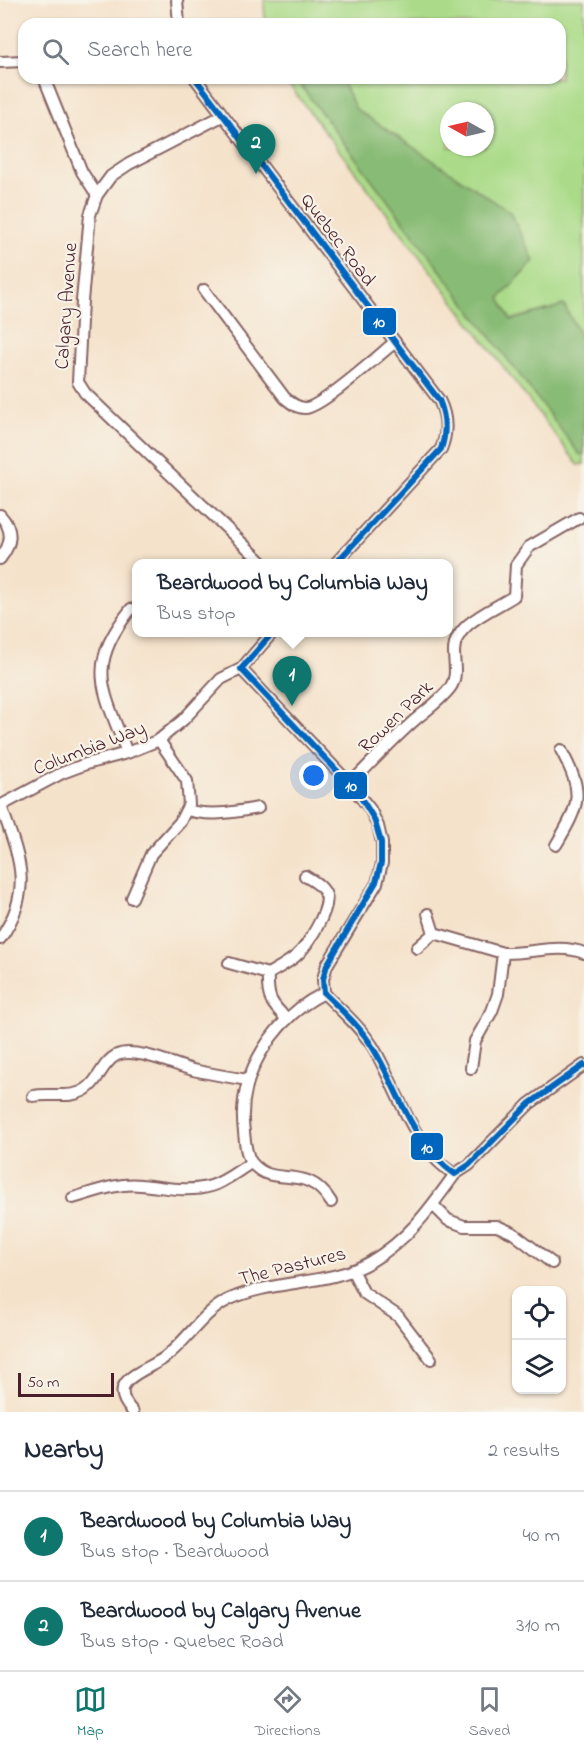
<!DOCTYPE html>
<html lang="en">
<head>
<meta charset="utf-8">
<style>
  body { margin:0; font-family:"Indie Flower",sans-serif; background:#f6f6f7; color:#1f2937 }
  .controls { position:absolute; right:18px; bottom:18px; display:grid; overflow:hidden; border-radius:12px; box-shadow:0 2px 4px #0004 }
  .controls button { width:54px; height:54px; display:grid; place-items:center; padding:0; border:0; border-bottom:2px solid #e0e1e3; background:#fff; color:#1f2937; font:30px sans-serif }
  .compass { position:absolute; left:440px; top:102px; width:54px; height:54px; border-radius:50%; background:#fff; box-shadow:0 2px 4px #0004; rotate:278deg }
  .scale { position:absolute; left:18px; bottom:15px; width:96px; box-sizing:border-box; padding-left:6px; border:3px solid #4a1f2b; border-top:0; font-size:16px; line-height:21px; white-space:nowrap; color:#4a1f2b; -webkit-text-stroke:4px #f7f3e8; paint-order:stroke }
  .you { position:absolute; left:314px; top:776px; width:21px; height:21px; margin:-15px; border:4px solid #fff; border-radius:50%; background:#1a73e8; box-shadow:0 0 0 9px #1a73e833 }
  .badge { display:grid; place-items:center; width:39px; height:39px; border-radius:50%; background:#0f766e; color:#fff; font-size:20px; font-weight:700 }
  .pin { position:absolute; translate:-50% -50px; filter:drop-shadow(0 2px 3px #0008) }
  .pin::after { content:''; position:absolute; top:32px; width:21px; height:18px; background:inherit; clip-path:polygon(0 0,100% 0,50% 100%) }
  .popup { position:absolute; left:132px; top:559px; width:321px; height:78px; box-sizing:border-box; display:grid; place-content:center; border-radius:12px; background:#fff; filter:drop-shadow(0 2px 4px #0005); font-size:20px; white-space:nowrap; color:#747a83 }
  .popup b { font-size:22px; color:#1f2937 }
  .popup::after { content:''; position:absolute; left:50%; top:100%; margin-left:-12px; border:12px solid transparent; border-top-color:#fff }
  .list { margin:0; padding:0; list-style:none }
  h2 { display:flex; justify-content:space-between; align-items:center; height:78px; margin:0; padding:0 24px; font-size:26px }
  h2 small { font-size:20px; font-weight:400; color:#747a83 }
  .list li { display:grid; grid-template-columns:39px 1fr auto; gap:18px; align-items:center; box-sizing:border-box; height:90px; padding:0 24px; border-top:2px solid #e0e1e3 }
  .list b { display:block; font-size:22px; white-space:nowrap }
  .list p { margin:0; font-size:20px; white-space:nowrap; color:#747a83 }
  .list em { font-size:20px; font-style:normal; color:#747a83 }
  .icon { flex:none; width:33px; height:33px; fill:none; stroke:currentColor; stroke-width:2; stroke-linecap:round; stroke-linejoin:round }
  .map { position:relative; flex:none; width:584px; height:1412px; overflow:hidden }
  .search { position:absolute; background:#fff; box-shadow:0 2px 4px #0004; left:18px; right:18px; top:18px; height:66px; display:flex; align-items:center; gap:15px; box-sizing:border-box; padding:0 21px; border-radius:18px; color:#747a83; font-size:22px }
  .sheet { height:258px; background:#fff }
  nav { display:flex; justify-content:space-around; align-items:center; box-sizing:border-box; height:84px; border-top:2px solid #e0e1e3; background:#fff; font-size:16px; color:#747a83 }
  nav a { display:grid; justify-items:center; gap:3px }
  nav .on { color:#0f766e }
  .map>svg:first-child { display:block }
</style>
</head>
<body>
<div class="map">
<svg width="584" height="1412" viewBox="0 0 584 1412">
  <rect width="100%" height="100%" fill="#f7f3e8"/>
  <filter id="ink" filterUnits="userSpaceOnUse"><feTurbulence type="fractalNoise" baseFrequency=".0167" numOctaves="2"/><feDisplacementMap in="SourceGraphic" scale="12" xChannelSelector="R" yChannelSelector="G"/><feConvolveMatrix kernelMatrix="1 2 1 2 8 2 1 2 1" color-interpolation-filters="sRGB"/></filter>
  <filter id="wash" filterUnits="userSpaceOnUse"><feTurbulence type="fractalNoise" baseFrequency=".008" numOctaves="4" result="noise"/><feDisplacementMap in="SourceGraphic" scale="24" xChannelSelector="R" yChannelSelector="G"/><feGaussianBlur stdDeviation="1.35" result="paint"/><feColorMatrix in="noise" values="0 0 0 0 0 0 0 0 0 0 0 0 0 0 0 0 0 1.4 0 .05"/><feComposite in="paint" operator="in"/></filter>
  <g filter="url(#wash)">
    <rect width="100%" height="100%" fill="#f5e2cb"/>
    <path fill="#abdb89" stroke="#7a7d5a" stroke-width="1.5" fill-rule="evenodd" d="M264,0H584V464L578,465L284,78H560V24H265ZM449,111H485V147H449Z"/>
    <polygon fill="#88bb75" stroke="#696d50" stroke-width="1.5" points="295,78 340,78 356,109 510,212 534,261 500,298 511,320 564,305 584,343 584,454 580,455"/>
  </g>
  <g filter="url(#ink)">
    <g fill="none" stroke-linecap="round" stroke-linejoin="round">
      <g stroke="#866363" stroke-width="14">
        <g id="minor">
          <polyline points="177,0 179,24"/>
          <polyline points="0,62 24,61"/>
          <polyline points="44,78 82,172 97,195"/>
          <path d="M195,78L439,400C447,416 448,432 441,449L335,564"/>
          <polyline points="222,116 129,164 111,176 97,195 90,215 82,301 78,382 85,393 264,564"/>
          <path d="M204,290L285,398C291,403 297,408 305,408C321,408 380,354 395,342"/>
          <path d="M0,515C14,530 12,544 0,559"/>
          <path d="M241,669L350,784L370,809L378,826L382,843V863L377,883L327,965L323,979L324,993C341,1011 360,1026 373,1047C396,1085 414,1152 455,1174L469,1165L529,1104L584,1065"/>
          <path d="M127,753C104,690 84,668 131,609"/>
          <path d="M350,784C372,762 393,739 416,719C428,709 441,700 450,688C458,677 454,664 454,652C454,623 493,610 514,596L516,565L529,547L579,518"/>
          <polyline points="0,806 62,773 86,764 127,753 159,740 183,720 221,679 241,669 273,632"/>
          <path d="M187,810C211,817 234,812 258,808"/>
          <path d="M556,845C581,803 584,793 561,750"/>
          <polyline points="132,898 151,854 180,822 189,804 187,781 159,740"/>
          <polyline points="434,933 503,953"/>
          <path d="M0,939C35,889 19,857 1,806"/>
          <polyline points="417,948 434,933 428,914"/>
          <polyline points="229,963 268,974"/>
          <path d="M324,993C274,1018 236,1075 244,1132C245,1142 246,1156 252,1163C274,1190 306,1161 331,1202"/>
          <path d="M287,1019C270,1003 267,997 268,974C278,968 288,963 296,956C307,947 331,908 326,895C322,885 313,881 305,876"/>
          <path d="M471,1068L475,1041L492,1011L498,994L503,953C530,954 559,943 584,953"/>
          <path d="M33,1096C52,1092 74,1101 90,1086C100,1077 104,1061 117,1055C136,1047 174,1065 193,1070C211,1074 229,1077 248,1080"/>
          <path d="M73,1198C94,1192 119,1182 141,1185C165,1187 187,1193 211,1186C225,1182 239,1170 251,1163"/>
          <polyline points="434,1206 448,1220 464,1226 497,1226 513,1233 552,1263"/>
          <polyline points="352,1270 364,1293 398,1316 431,1359"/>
          <path d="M133,1412C103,1380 145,1372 164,1358C187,1341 202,1313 228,1300C272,1279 330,1286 370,1262C409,1239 429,1210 455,1174"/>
        </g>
      </g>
      <use href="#minor" stroke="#fff" stroke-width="10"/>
      <g stroke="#f7f3e8" stroke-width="10">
        <g id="bus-1">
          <path d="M195,78L439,400C446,417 447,432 441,449L335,564"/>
          <path d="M273,632L241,669L358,793L374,819L381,842V863L376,882L327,965L323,979L324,993C341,1010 361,1027 373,1048C400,1092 411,1143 455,1174L469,1165L529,1104L584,1065"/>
        </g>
      </g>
      <use href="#bus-1" stroke="#0065bd" stroke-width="6"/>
    </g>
  </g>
  <g text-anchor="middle" stroke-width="4.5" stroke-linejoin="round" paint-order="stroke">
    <g font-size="20" fill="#4a1f2b" stroke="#f7f3e8">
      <text transform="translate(339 239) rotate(53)" y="7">Quebec Road</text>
      <text transform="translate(65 306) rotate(-86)" y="7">Calgary Avenue</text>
      <text transform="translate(395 716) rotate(-44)" y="7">Rowen Park</text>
      <text transform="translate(89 747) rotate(-21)" y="7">Columbia Way</text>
      <text transform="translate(292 1265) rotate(-14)" y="7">The Pastures</text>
    </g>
  </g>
  <g stroke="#f7f3e8" stroke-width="2">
    <rect x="362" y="307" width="35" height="29" rx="6" fill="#0065bd"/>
    <rect x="333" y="771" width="35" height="29" rx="6" fill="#0065bd"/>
    <rect x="410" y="1132" width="34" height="29" rx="6" fill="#0065bd"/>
  </g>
  <g font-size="16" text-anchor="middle" font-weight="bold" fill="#fff">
    <text x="379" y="327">10</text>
    <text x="351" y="791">10</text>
    <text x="427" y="1153">10</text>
  </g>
</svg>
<div class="controls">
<button><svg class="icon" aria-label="locate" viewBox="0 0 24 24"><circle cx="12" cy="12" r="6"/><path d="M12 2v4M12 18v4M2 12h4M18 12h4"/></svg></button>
<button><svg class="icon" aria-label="layers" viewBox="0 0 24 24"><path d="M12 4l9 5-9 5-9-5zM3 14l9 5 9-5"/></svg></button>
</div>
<svg class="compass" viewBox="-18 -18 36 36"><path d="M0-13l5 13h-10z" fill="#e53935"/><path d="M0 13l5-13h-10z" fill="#747a83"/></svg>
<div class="scale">50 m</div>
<div class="you"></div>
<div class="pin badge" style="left:292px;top:706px">1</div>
<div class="popup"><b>Beardwood by Columbia Way</b>Bus stop</div>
<div class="pin badge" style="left:256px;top:174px">2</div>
<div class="search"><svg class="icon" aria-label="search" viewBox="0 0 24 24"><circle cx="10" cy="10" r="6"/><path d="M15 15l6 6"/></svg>Search here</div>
</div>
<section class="sheet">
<h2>Nearby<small>2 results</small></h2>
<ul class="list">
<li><span class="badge">1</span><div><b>Beardwood by Columbia Way</b><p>Bus stop · Beardwood</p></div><em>40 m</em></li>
<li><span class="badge">2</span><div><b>Beardwood by Calgary Avenue</b><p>Bus stop · Quebec Road</p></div><em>310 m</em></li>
</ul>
</section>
<nav>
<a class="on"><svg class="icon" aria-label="map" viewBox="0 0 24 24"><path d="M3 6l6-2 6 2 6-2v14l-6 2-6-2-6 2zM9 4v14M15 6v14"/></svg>Map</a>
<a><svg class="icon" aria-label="directions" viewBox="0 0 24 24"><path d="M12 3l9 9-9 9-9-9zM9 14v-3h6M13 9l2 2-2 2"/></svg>Directions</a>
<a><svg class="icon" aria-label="saved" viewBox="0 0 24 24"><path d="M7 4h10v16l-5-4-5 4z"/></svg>Saved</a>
</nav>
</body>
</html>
